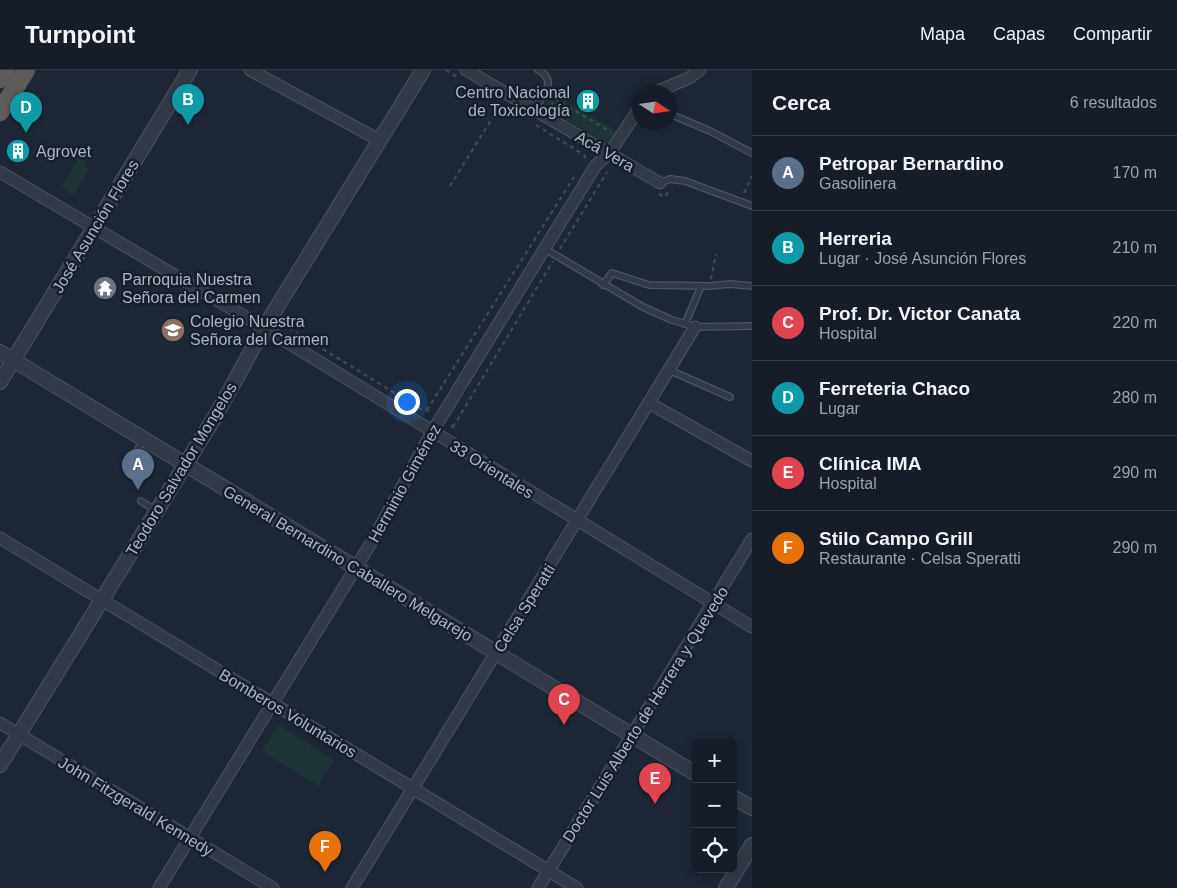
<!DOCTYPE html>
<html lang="es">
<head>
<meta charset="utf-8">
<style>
  body { margin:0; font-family:Arial,sans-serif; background:#1f2630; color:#f1f3f6 }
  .controls { position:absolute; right:15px; bottom:15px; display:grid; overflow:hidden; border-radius:8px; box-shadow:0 2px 12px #0003 }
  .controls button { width:45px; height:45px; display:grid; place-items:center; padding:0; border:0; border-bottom:1px solid #353b45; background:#161d28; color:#f1f3f6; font:25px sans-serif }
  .compass { position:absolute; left:632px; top:15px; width:45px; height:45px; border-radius:50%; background:#161d28; box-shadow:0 2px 12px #0003; rotate:102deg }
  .you { position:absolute; left:406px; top:331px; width:18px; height:18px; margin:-12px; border:4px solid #fff; border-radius:50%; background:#1a73e8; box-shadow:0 0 0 8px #1a73e833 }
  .badge { display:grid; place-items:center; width:32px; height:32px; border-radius:50%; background:#0f766e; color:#fff; font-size:16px; font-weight:700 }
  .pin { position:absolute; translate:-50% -41px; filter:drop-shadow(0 1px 2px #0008) }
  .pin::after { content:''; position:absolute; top:26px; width:18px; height:15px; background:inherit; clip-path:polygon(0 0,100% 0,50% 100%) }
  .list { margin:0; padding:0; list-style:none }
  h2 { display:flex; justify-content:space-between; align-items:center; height:65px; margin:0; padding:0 20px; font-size:21px }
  h2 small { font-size:16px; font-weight:400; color:#9ea2a8 }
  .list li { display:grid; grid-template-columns:32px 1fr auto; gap:15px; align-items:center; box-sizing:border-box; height:75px; padding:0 20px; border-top:1px solid #353b45 }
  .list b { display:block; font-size:19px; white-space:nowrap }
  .list p { margin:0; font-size:16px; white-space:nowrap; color:#9ea2a8 }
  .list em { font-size:16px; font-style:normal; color:#9ea2a8 }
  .icon { flex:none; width:28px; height:28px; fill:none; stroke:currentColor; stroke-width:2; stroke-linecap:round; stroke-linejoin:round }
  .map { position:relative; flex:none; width:752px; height:818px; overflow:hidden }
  header { display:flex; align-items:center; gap:30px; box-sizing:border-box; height:70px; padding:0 25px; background:#161d28; border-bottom:1px solid #353b45 }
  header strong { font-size:24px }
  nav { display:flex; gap:28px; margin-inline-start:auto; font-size:18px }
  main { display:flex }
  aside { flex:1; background:#161d28 }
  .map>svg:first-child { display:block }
</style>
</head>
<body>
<header>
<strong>Turnpoint</strong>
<nav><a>Mapa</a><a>Capas</a><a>Compartir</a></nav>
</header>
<main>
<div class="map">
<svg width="752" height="818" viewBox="0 0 752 818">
  <rect width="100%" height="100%" fill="#1d2736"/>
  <g fill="#1f3437">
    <polygon points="553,24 617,61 610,73 606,73 545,37"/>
    <polygon points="79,88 87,93 85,96 89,99 73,125 61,117"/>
    <polygon points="278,655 334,690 318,716 262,681"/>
  </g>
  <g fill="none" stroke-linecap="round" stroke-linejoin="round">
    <g stroke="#4b5461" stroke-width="8">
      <g id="service">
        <path d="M534,40C542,26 559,11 538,0"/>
        <polyline points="670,44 710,61 752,83"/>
        <polyline points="660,113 670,109 685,111 752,136"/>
        <polyline points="545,179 643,237 672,250 695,257 752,256"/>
        <polyline points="603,215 612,203 649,215 709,216 730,214 752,216"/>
        <polyline points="685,254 701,216"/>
        <polyline points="669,300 730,327"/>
        <polyline points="129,396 143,369"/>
        <polyline points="141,431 156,441"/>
      </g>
    </g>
    <g stroke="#4b5461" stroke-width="13">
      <g id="minor">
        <polyline points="250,0 379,70"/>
        <polyline points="466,0 660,113"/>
        <polyline points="656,22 689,8 700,0"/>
        <polyline points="0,102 264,258 752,557"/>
        <polyline points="649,333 752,391"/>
        <polyline points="0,468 577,818"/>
        <polyline points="0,653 273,818"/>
        <polyline points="159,818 371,473 432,362 596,95 609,84 640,37"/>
        <polyline points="352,818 695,257"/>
        <polyline points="538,818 752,469"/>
      </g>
    </g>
    <g stroke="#4b5461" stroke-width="16">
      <g id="tertiary">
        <polyline points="0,282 696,704"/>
        <polyline points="0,312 190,0"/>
        <polyline points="0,695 216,345 264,258 423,0"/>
        <polyline points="733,727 752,738"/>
        <polyline points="726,818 752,775"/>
      </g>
    </g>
    <g stroke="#39414d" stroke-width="19">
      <g id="trunk">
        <polyline points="0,9 5,0"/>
        <polyline points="0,42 26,0"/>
      </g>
    </g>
    <g stroke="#3d5154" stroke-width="2" stroke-dasharray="4 4" stroke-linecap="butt">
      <polyline points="446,0 457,7"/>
      <polyline points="551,36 555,29 611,62"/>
      <polyline points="536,55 584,85 586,90"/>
      <polyline points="450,116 501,34"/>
      <polyline points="744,123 752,106"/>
      <polyline points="659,124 665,127 668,122"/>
      <polyline points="560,179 607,102"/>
      <polyline points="711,209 716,184"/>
      <polyline points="282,254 424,341 427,340 430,342"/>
      <polyline points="427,340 574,107"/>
      <polyline points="451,355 453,357 454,360"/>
      <polyline points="453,357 553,191"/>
    </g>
    <use href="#service" stroke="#313946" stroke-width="5.5"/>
    <use href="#minor" stroke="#313946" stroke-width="11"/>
    <use href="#tertiary" stroke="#313946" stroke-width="14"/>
    <use href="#trunk" stroke="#5e5c5a" stroke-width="18"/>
  </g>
  <defs>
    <g id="building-disc" transform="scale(1.25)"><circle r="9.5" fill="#0f9aa8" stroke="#171f2a"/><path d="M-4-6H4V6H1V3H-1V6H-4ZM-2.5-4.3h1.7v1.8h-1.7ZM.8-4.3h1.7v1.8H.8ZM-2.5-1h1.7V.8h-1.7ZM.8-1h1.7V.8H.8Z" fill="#fff"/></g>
    <g id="temple-disc" transform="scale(1.25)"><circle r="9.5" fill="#6b7280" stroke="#171f2a"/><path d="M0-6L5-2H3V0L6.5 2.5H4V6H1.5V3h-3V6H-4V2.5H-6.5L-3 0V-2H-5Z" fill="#fff"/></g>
    <g id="school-disc" transform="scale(1.25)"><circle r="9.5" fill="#8d6e63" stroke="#171f2a"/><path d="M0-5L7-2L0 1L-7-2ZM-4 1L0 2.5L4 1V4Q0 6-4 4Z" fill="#fff"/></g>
  </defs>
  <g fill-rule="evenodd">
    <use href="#building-disc" x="588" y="31"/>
    <use href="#building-disc" x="18" y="81"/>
    <use href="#temple-disc" x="105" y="218"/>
    <use href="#school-disc" x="173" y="260"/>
  </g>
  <g text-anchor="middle" stroke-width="5" stroke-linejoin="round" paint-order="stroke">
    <g font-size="16" fill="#aab4c4" stroke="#171f2a" text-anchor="start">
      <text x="570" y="28" text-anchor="end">Centro Nacional<tspan x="570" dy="18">de Toxicología</tspan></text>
      <text x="36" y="87">Agrovet</text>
      <text x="122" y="215">Parroquia Nuestra<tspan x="122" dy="18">Señora del Carmen</tspan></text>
      <text x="190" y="257">Colegio Nuestra<tspan x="190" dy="18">Señora del Carmen</tspan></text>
    </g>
    <g font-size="16" fill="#aab4c4" stroke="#171f2a">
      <text transform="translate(605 81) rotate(30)" y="6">Acá Vera</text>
      <text transform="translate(95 156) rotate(-59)" y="6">José Asunción Flores</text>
      <text transform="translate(181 399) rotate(-59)" y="6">Teodoro Salvador Mongelos</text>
      <text transform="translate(492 399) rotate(32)" y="6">33 Orientales</text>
      <text transform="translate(404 413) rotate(-61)" y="6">Herminio Giménez</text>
      <text transform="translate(348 493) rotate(31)" y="6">General Bernardino Caballero Melgarejo</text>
      <text transform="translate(524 538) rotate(-58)" y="6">Celsa Speratti</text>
      <text transform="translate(288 643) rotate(31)" y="6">Bomberos Voluntarios</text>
      <text transform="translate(645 644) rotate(-58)" y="6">Doctor Luis Alberto de Herrera y Quevedo</text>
      <text transform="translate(136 736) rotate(31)" y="6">John Fitzgerald Kennedy</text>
    </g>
  </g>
</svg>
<div class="controls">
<button>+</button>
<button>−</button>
<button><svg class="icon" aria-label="locate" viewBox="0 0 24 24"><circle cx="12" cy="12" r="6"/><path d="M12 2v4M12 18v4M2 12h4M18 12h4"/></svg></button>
</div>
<svg class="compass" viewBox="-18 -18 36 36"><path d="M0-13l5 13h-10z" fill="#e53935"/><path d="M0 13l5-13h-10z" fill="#9ea2a8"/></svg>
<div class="you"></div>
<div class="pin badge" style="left:138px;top:420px;background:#5c6f8a">A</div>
<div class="pin badge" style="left:188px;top:55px;background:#0f9aa8">B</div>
<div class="pin badge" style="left:564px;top:655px;background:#e0444e">C</div>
<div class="pin badge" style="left:26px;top:63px;background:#0f9aa8">D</div>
<div class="pin badge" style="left:655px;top:734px;background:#e0444e">E</div>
<div class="pin badge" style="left:325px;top:802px;background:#e8710a">F</div>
</div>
<aside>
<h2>Cerca<small>6 resultados</small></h2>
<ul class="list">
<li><span class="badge" style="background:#5c6f8a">A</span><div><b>Petropar Bernardino</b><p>Gasolinera</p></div><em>170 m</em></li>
<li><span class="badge" style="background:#0f9aa8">B</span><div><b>Herreria</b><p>Lugar · José Asunción Flores</p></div><em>210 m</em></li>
<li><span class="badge" style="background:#e0444e">C</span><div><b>Prof. Dr. Victor Canata</b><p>Hospital</p></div><em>220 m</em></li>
<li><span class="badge" style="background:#0f9aa8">D</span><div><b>Ferreteria Chaco</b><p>Lugar</p></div><em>280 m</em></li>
<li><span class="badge" style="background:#e0444e">E</span><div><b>Clínica IMA</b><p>Hospital</p></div><em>290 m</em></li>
<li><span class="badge" style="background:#e8710a">F</span><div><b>Stilo Campo Grill</b><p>Restaurante · Celsa Speratti</p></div><em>290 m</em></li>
</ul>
</aside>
</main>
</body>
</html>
